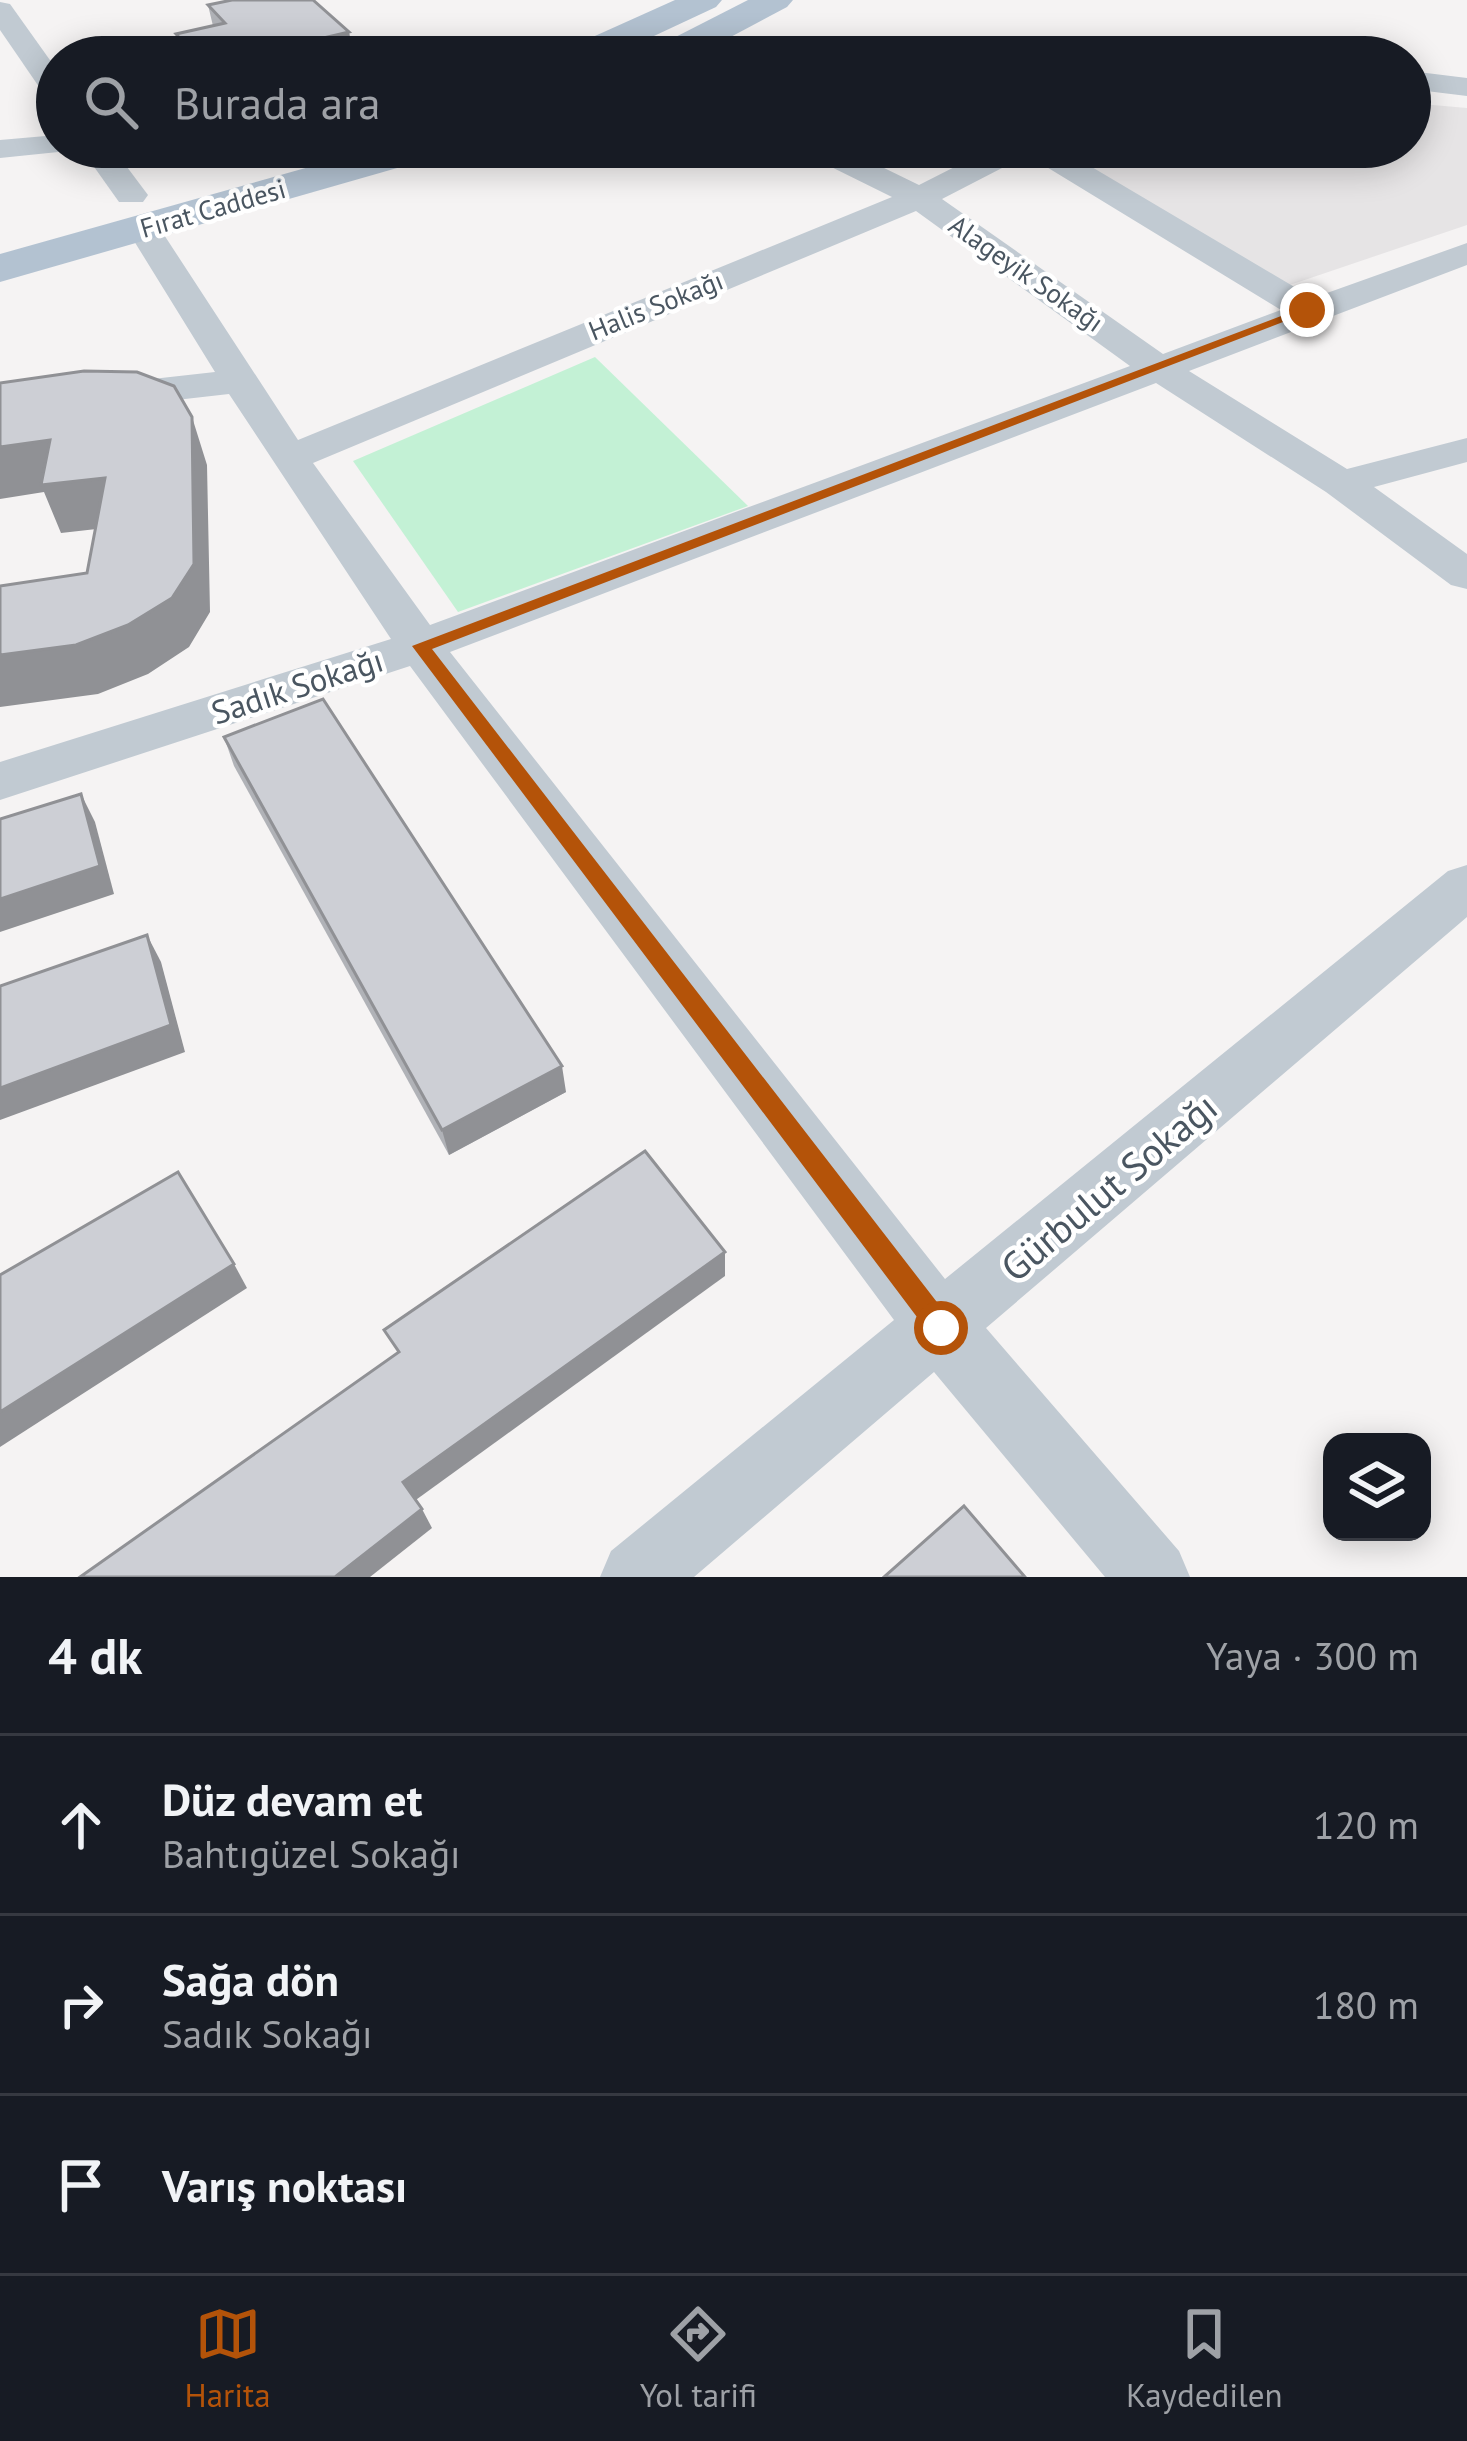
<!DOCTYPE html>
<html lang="tr">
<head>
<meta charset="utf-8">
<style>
  body { margin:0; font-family:"PT Sans",sans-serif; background:#242831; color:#f1f3f6 }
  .controls { position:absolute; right:36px; bottom:36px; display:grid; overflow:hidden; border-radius:24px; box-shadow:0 6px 30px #0003 }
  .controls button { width:108px; height:108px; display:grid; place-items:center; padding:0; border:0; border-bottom:3px solid #363941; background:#171b24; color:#f1f3f6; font:60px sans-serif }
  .stop { position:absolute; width:36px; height:36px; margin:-27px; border:9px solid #b45309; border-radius:50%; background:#fff }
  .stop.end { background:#b45309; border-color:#fff; box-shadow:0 3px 12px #0008 }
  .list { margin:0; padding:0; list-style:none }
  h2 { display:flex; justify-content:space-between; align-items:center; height:156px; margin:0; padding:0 48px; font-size:51px }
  h2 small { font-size:39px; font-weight:400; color:#9ea1a6 }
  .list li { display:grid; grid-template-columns:78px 1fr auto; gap:36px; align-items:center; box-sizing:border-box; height:180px; padding:0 48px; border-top:3px solid #363941 }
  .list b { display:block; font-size:45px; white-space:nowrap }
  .list p { margin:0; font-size:39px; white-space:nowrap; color:#9ea1a6 }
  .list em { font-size:39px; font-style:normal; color:#9ea1a6 }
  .icon { flex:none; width:66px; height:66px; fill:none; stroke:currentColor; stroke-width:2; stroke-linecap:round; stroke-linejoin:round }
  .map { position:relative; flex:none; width:1467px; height:1577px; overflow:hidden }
  .search { position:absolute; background:#171b24; box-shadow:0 6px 30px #0003; left:36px; right:36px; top:36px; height:132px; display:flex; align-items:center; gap:30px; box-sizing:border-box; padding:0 42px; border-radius:66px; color:#9ea1a6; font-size:45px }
  .sheet { height:696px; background:#171b24 }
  nav { display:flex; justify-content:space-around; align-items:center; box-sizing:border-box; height:168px; border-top:3px solid #363941; background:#171b24; font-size:33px; color:#9ea1a6 }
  nav a { display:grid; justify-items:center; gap:6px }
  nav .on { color:#b45309 }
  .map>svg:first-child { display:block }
</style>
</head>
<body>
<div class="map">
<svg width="1467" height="1577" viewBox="0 0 1467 1577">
  <rect width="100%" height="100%" fill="#f5f3f3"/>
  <polygon fill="#e6e4e5" points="1410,103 1467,108 1467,225 1269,292 1051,147 1410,147"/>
  <polygon fill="#c3f1d5" points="595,357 748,506 458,612 353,461"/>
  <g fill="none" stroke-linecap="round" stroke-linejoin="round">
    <g fill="#c1cad2" fill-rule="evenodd">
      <polygon points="0,2 10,4 57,70 57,100 46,97 0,30"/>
      <polygon points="1410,71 1467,78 1467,96 1410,89"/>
      <polygon points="57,135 57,147 71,147 68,151 0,158 0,140"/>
      <polygon points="80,147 112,147 148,195 143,202 119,202"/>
      <path d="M800,147H841L919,185L994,147H1058L1313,298L1467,243V265L1189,371L1347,469L1467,438V462L1374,487L1467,554V589L1451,585L1326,492L1156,383L450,652L945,1279L1448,871L1467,865V917L986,1328L1179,1551L1190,1577H1105L934,1372L694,1577H600L611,1551L894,1320L410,666L0,800V762L391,639L229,394L0,420V396L215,372L126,228L131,221H155L298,440L892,197L805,154ZM1027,155L1281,310L1163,354L942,199ZM916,211L1130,366L430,625L313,463Z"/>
    </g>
    <g fill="#b3c2d1" fill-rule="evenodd">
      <polygon points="675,0 722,0 716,7 609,57 560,57 566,49"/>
      <polygon points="748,0 793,0 787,7 693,57 648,56 654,48"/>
      <polygon points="380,147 445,147 439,156 0,282 0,254"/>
    </g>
  </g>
  <g fill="#b0b2b7">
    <polygon points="208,5 349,32 353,57 182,57 176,34 213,26"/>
    <polygon points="224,737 566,1092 449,1155 234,766"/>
  </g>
  <g fill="#909195">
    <polygon points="349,32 353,57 243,57"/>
    <polygon points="192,417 207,465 210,612 189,647 148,674 98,694 0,707 0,655 76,645"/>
    <polygon points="50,440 105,478 123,526 61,533 44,492 0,499 0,447"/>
    <polygon points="81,794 95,822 114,894 0,932 0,899"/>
    <polygon points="147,935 161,962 185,1052 0,1120 0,1088"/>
    <polygon points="562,1066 566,1092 449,1155 442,1130"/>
    <polygon points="725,1252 725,1276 413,1502 403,1482"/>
    <polygon points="234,1264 247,1288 0,1447 0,1412"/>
    <polygon points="422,1509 432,1528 370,1577 335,1577"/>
  </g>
  <g fill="#cdcfd5" stroke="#909195" stroke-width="3">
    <polygon points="232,0 313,0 349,32 243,57 197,57 176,34 225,23 208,5"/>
    <polygon points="84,371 137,372 174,386 192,417 194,564 172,598 128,625 76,645 0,655 0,586 87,573 105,478 41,485 50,440 0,447 0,383"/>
    <polygon points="323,699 562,1066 442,1130 224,737"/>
    <polygon points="81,794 100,866 0,899 0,819"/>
    <polygon points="147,935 171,1025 0,1088 0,986"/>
    <polygon points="645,1151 725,1252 403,1482 422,1509 335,1577 80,1577 399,1352 384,1330"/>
    <polygon points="178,1172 234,1264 0,1412 0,1275"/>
    <polygon points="964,1506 1025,1577 884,1577"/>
  </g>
  <polygon fill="#b45309" points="1302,308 1314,310 432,649 950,1319 954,1328 950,1337 941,1341 932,1337 412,646"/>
  <g text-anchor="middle" stroke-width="9" stroke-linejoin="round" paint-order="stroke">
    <g font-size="27" fill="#4a5661" stroke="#fff">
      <text transform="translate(213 209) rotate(-16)" y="9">Fırat Caddesi</text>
      <text transform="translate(1026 274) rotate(35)" y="9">Alageyik Sokağı</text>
      <text transform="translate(656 306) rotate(-22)" y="9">Halis Sokağı</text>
    </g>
    <g font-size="33" fill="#4a5661" stroke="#fff">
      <text transform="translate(297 686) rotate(-18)" y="12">Sadık Sokağı</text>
    </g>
    <g font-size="39" fill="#4a5661" stroke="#fff">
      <text transform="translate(1109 1187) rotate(-40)" y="14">Gürbulut Sokağı</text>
    </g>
  </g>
</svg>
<div class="controls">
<button><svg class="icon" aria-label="layers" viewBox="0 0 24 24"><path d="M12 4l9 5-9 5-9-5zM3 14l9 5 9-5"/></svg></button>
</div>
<div class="stop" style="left:941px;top:1328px"></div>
<div class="stop end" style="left:1307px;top:310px"></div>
<div class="search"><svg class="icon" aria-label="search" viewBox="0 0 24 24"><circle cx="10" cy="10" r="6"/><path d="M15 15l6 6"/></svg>Burada ara</div>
</div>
<section class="sheet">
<h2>4 dk<small>Yaya · 300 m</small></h2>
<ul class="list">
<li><svg class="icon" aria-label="ahead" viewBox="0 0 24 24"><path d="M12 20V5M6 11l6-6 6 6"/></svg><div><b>Düz devam et</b><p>Bahtıgüzel Sokağı</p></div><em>120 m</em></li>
<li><svg class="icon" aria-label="right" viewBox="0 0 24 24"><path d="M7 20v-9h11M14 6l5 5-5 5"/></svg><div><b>Sağa dön</b><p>Sadık Sokağı</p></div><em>180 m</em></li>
<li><svg class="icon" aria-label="arrive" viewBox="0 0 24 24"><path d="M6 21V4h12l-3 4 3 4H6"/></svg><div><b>Varış noktası</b></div></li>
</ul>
</section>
<nav>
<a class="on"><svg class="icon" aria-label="map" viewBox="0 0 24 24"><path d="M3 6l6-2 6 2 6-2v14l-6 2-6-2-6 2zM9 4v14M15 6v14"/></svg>Harita</a>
<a><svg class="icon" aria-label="directions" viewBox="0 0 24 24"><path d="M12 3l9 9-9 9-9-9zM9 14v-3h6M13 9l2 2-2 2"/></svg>Yol tarifi</a>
<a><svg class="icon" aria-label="saved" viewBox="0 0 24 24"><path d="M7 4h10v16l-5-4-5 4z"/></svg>Kaydedilen</a>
</nav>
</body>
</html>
